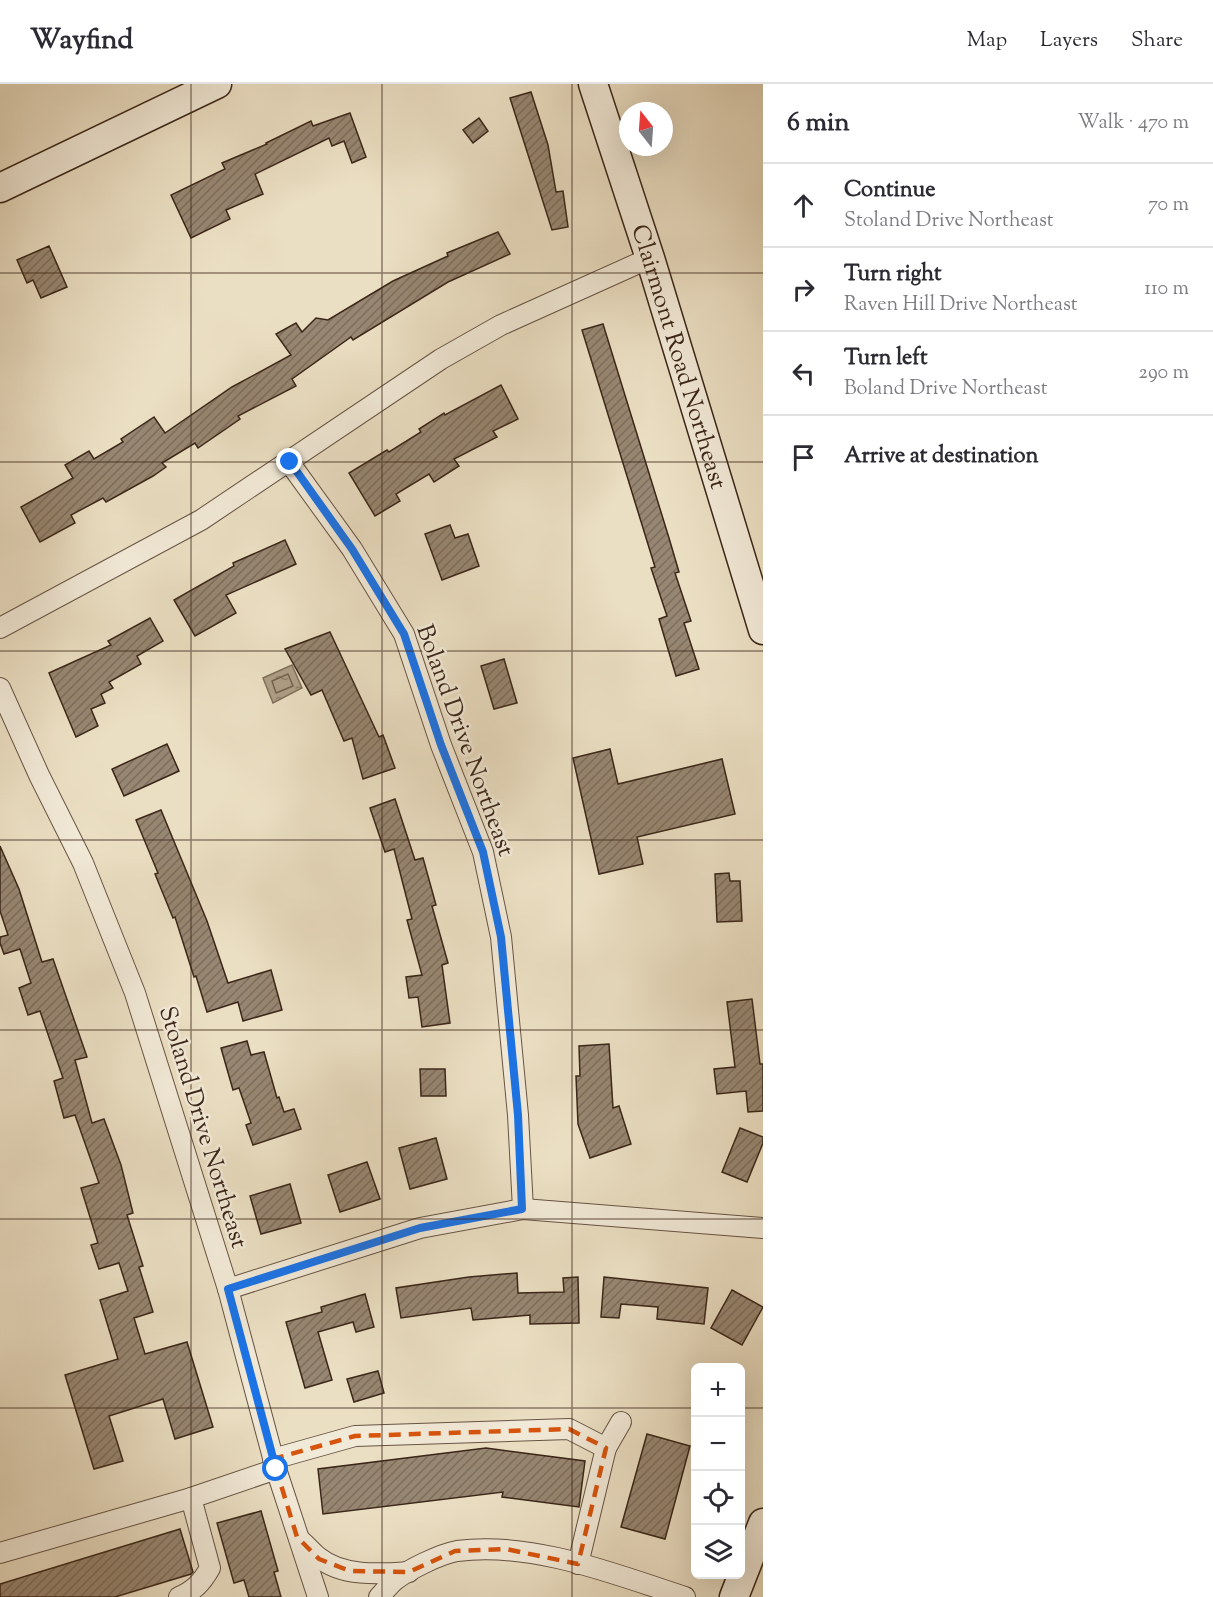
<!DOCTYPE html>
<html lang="en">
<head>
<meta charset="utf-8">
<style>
  body { margin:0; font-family:"Sorts Mill Goudy",serif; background:#f2f2f3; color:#2b2b33 }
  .controls { position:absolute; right:18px; bottom:18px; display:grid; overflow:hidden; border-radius:9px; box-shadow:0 6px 24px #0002 }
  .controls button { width:54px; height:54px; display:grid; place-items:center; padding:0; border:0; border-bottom:2px solid #e1e1e2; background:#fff; color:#2b2b33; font:30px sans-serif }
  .compass { position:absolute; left:619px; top:18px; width:54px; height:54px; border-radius:50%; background:#fff; box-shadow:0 6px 24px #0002; rotate:343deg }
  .stop { position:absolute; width:18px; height:18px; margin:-14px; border:4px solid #1a73e8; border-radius:50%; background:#fff }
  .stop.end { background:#1a73e8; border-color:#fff; box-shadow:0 2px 6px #0008 }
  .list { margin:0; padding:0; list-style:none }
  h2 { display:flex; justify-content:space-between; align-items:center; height:78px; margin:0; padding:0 24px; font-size:26px }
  h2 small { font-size:20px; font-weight:400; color:#7c7c81 }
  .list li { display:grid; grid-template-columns:39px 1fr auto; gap:18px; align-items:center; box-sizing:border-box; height:84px; padding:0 24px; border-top:2px solid #e1e1e2 }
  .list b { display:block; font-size:22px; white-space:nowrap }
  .list p { margin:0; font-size:20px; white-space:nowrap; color:#7c7c81 }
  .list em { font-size:20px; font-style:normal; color:#7c7c81 }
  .icon { flex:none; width:33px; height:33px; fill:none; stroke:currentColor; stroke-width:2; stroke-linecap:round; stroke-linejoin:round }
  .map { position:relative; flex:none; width:763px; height:1513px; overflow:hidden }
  header { display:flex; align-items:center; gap:36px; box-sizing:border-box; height:84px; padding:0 30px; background:#fff; border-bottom:2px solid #e1e1e2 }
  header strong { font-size:28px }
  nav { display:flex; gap:33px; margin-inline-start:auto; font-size:21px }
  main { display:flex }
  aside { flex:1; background:#fff }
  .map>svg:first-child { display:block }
</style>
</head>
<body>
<header>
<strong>Wayfind</strong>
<nav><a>Map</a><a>Layers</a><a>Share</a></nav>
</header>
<main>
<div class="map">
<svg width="763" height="1513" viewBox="0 0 763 1513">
  <defs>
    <pattern id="water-ripples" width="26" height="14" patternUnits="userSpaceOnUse" patternTransform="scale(1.5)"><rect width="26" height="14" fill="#afa089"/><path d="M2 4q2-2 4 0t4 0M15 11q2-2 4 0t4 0" fill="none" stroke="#90826f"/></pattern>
    <pattern id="building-hatch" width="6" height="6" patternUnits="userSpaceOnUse" patternTransform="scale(1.5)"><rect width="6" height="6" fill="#978671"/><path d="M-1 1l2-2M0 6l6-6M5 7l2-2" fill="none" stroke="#7c6d5c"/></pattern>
  </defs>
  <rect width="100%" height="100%" fill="#ebdfc3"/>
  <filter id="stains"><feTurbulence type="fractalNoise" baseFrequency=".00333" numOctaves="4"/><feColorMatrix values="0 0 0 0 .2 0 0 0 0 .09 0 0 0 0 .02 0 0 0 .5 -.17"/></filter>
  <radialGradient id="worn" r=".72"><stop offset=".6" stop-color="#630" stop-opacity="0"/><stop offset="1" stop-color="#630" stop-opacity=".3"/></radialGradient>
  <polygon fill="url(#water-ripples)" stroke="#816f5c" stroke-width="1.5" points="292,581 302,604 273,619 263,594"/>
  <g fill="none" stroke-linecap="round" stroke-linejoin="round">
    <polygon stroke="#756351" stroke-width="1.5" points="288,590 293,602 276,609 272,597"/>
  </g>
  <g fill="url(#building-hatch)" stroke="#3b2619" stroke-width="1.5">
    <polygon points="531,8 548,61 556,108 563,107 568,143 552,146 510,14"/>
    <polygon points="350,29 366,73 352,79 344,57 332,62 329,54 255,90 263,110 226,126 230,135 191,154 171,111 225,85 222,79 267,60 266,59 311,37 313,42"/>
    <polygon points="479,34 488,47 473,59 463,46"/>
    <polygon points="498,148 510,170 448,198 353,256 351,253 292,295 296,302 238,332 240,335 198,364 195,359 162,379 166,383 153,392 106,418 103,414 71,431 75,439 40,458 21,423 73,394 65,381 89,367 94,375 123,358 121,355 154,333 165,349 232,303 291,271 276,250 296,239 302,248 316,234 328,236 393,197 448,172 447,169"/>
    <polygon points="49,162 67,203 41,214 33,196 27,199 17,176"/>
    <polygon points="603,240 669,454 679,488 675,489 691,537 684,539 699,585 676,592 659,535 667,532 651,484 655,483 582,246"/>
    <polygon points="501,301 518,335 493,347 497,353 454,375 459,382 434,398 429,390 396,410 400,417 375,432 349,389 387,366 389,368 421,348 419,345 444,329 445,331"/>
    <polygon points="450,441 455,454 468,450 479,482 442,496 425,450"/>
    <polygon points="285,456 296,480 226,511 236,529 195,552 174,516 234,482 233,479"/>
    <polygon points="150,534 163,557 137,572 141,580 109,598 113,604 101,610 105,619 91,625 98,642 76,653 49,589 111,561 108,557"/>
    <polygon points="330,548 379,653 383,651 395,684 363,695 352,654 344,657 322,606 311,611 285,565"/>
    <polygon points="504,575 517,619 494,625 481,582"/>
    <polygon points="167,660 179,687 124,712 112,685"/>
    <polygon points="610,665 618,700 722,675 735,730 637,753 643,780 599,790 573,674"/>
    <polygon points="395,715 415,776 423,774 436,821 432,822 448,879 442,881 450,939 422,943 418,913 409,914 406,893 422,891 407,836 412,835 394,765 385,768 370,724"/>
    <polygon points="161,726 207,837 228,899 271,886 282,926 243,937 238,918 207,928 196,892 194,893 175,833 173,834 155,790 158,789 136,736"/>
    <polygon points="0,762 19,805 42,878 53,875 87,973 75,976 92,1039 104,1035 121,1081 133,1129 127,1131 143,1182 139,1183 153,1228 134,1234 145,1270 187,1258 213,1343 175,1355 163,1315 109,1332 123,1377 94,1385 65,1291 118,1275 100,1216 128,1207 119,1179 99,1185 91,1161 98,1159 81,1104 99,1099 75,1031 64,1034 54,997 63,994 40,927 28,931 19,904 31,899 20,865 4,870 0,859 0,853 8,851 0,827"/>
    <polygon points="729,789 730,797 740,797 742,837 717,838 715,790"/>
    <polygon points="752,915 760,980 763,980 763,1027 748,1028 746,1007 717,1010 714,985 735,983 727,918"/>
    <polygon points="247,957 251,971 264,968 277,1014 279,1013 284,1028 294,1025 301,1045 253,1061 246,1041 251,1039 239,1004 233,1006 221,964"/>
    <polygon points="609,960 613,1024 619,1022 631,1060 590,1074 578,1040 576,992 580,992 579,962"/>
    <polygon points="420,985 445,985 446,1012 421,1012"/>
    <polygon points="740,1044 763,1053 763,1059 747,1098 722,1088"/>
    <polygon points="436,1054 447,1095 410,1105 399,1064"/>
    <polygon points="367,1078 380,1115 340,1128 328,1091"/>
    <polygon points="290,1100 301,1139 261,1150 250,1112"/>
    <polygon points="517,1189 518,1209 564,1208 563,1194 578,1193 579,1239 530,1240 530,1231 473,1236 471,1224 401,1234 396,1204 469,1193"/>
    <polygon points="604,1193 708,1204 704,1240 657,1235 658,1223 621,1220 619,1234 601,1233"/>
    <polygon points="732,1206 763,1223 742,1261 711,1244"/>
    <polygon points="365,1210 374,1243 356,1248 353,1238 318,1248 332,1296 305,1304 286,1238 322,1228 321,1223"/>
    <polygon points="378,1287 384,1309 354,1318 347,1295"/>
    <polygon points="647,1350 690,1362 665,1455 621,1443"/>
    <polygon points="486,1364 585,1377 579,1423 502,1413 503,1408 323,1430 318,1385"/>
    <polygon points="261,1427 278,1487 274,1488 281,1513 249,1513 244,1496 234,1499 217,1439"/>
    <polygon points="180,1445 193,1488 191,1490 115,1513 0,1513 0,1500"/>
  </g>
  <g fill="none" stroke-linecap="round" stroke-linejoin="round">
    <g stroke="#675444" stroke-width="22">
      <g id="street">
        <polyline points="289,378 352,465 404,550 441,661 483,768 501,853 518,1031 523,1125"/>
        <polyline points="0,544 201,436 441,275 501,241 650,174"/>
        <polyline points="0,604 39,691 83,779 135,909 228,1205 276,1385 318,1513"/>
        <polyline points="228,1205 420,1144 523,1125 763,1144"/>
        <polyline points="606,1364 621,1338"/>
        <polyline points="273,1375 355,1352 569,1345 606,1364 578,1480"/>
        <path d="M301,1457C307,1462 312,1468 318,1473C342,1493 380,1490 409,1488"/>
        <polyline points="0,1469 191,1414 276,1385"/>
        <path d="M179,1513C194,1507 202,1498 210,1484L191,1414"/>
        <path d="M379,1513C384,1508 389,1501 395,1496C408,1486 440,1470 457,1467C532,1457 614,1490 685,1513"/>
      </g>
    </g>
    <g stroke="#3b2619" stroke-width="31">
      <g id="secondary">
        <path id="s1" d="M593,0L650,174L763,546"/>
        <polyline points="0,104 217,0"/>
        <polyline points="734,1513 763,1439"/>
      </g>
    </g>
    <use href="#street" stroke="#f2ead8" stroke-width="20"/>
    <use href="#secondary" stroke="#f2ead8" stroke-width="28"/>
  </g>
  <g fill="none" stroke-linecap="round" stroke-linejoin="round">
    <polyline stroke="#1a73e8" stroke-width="8" points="276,1385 228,1205 420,1144 522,1125 518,1031 501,853 483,768 441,661 404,550 352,465 290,378"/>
  </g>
  <path fill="none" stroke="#d7540d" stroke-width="4.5" stroke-dasharray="12 8" stroke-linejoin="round" d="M569,1345L606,1364L578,1480L506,1465L455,1467L409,1488L350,1487L319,1475L297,1453L273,1375L355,1352Z"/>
  <path fill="none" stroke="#3b2619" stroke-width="1.5" stroke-opacity="0.55" d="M191,0V1513M382,0V1513M572,0V1513M0,189H763M0,378H763M0,567H763M0,756H763M0,946H763M0,1135H763M0,1324H696M740,1324H763"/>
  <g text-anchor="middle" stroke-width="5" stroke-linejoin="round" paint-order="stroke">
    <g font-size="24" fill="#3b2619" stroke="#f2ead8">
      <text dy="8" stroke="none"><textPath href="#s1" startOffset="286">Clairmont Road Northeast</textPath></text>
      <text transform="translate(466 656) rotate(70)" y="8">Boland Drive Northeast</text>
      <text transform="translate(204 1043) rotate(73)" y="8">Stoland Drive Northeast</text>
    </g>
  </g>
  <rect width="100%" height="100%" filter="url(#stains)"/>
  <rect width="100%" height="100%" fill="url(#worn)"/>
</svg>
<div class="controls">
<button>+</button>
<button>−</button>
<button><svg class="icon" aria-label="locate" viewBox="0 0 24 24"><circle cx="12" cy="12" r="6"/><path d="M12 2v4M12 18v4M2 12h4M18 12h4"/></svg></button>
<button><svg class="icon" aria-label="layers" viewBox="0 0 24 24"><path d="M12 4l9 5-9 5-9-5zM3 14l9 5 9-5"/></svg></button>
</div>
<svg class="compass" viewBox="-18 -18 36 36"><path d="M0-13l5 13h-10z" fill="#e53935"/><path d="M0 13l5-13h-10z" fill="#7c7c81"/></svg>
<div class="stop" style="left:276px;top:1385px"></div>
<div class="stop end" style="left:290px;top:378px"></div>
</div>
<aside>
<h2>6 min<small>Walk · 470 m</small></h2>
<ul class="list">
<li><svg class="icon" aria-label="ahead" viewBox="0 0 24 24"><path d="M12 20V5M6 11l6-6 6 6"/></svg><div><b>Continue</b><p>Stoland Drive Northeast</p></div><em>70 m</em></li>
<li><svg class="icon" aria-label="right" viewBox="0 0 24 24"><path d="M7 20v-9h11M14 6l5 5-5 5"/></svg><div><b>Turn right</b><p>Raven Hill Drive Northeast</p></div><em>110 m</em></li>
<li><svg class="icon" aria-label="left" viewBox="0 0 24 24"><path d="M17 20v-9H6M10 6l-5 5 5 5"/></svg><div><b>Turn left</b><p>Boland Drive Northeast</p></div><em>290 m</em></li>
<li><svg class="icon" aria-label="arrive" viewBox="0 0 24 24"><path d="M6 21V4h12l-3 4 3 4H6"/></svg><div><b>Arrive at destination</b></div></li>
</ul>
</aside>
</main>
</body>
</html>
